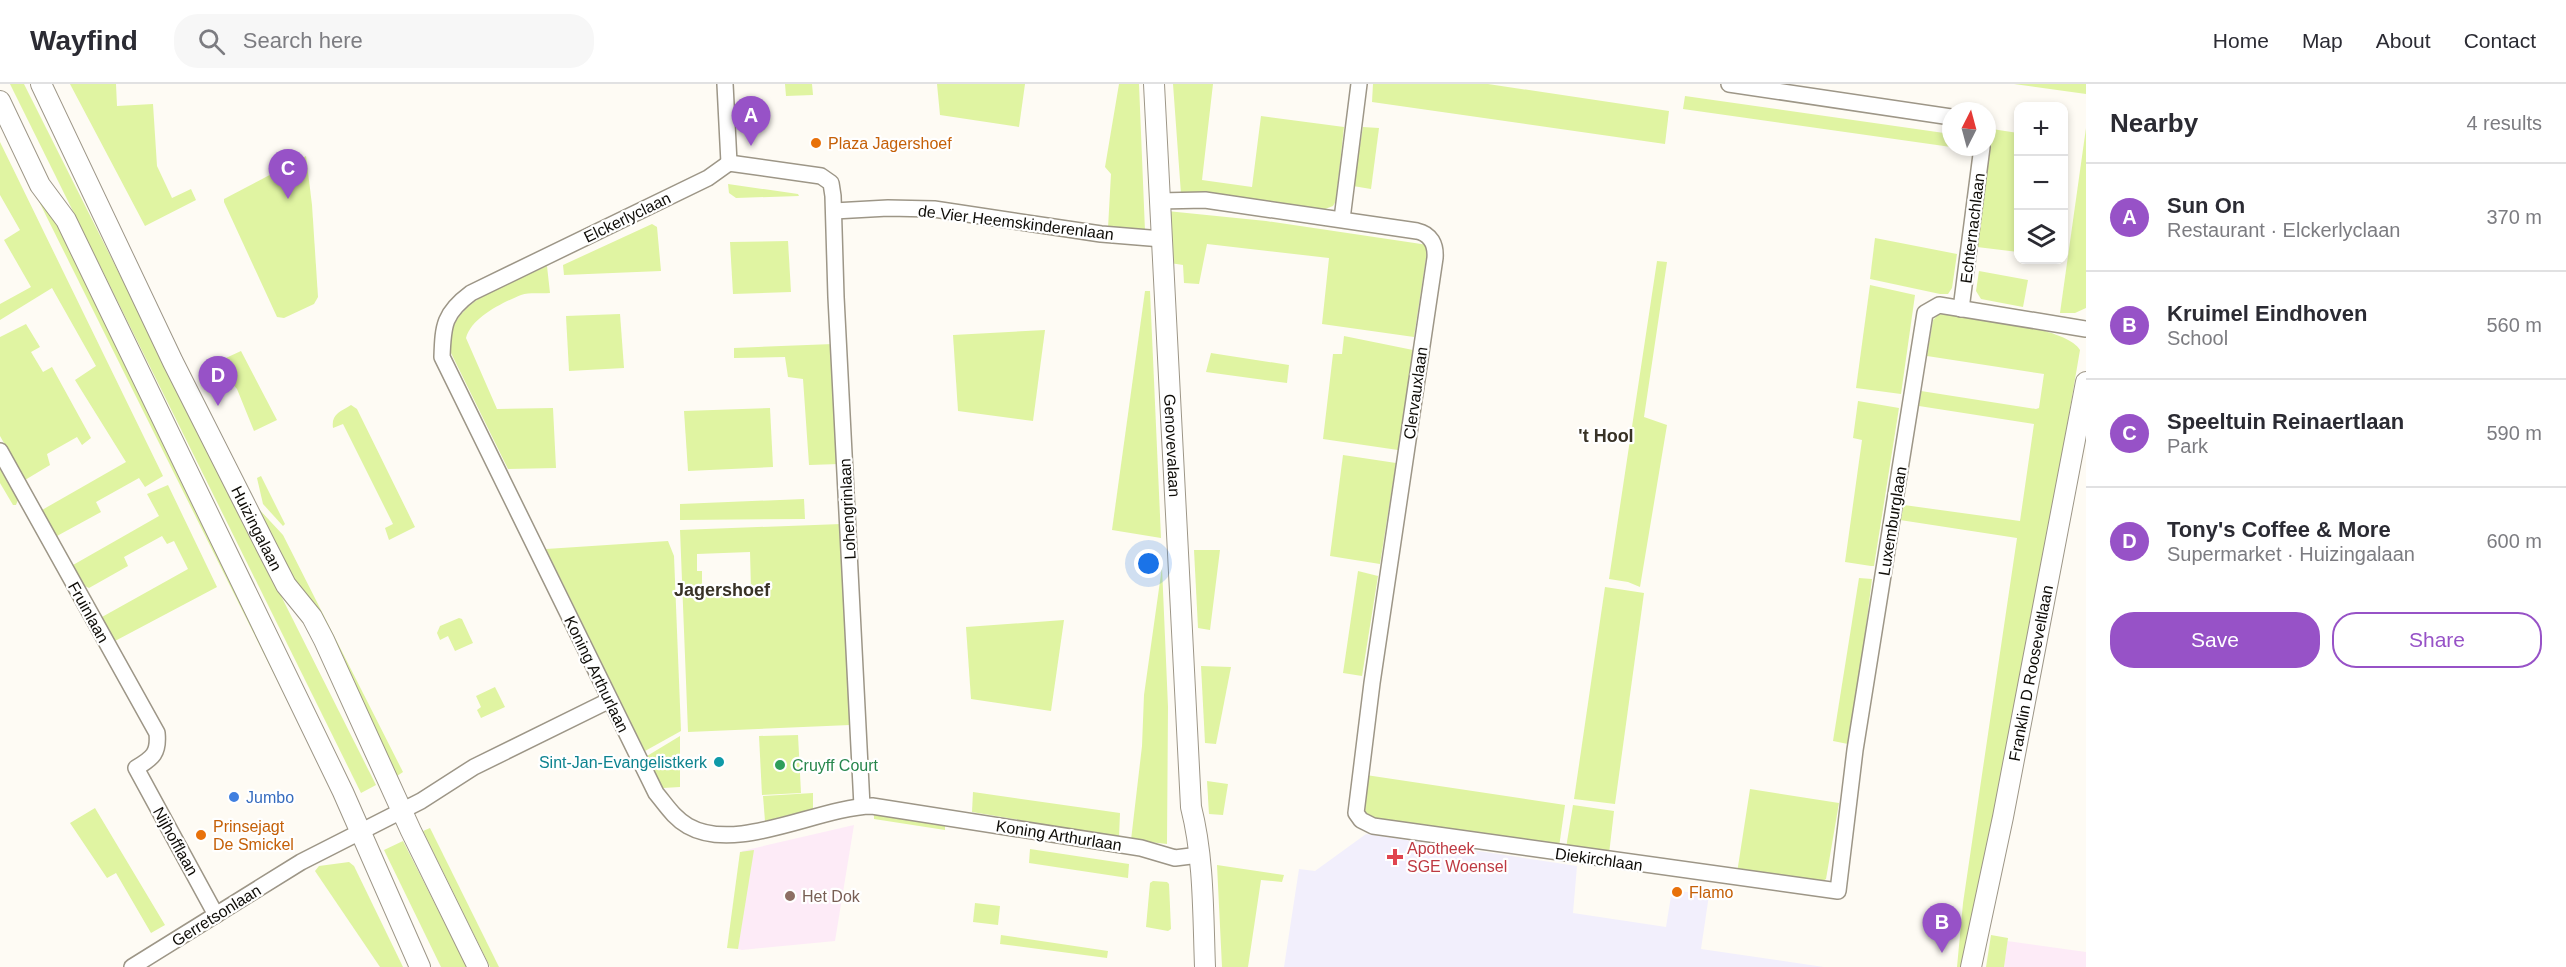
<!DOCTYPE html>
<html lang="en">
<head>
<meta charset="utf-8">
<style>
  body { margin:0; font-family:Helvetica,sans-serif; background:#f7f7f7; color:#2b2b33 }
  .controls { position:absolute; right:18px; top:18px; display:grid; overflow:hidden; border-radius:12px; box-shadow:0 3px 9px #0003 }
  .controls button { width:54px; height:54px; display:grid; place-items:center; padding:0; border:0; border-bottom:2px solid #e1e1e2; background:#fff; color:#2b2b33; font:30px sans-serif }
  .compass { position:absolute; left:1942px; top:18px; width:54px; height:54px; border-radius:50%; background:#fff; box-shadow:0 3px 9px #0003; rotate:6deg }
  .you { position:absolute; left:1149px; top:480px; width:21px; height:21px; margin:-15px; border:4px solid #fff; border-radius:50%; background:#1a73e8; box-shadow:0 0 0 9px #1a73e833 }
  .badge { display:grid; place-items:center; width:39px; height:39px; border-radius:50%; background:#9752c7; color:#fff; font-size:20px; font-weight:700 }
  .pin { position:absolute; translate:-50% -50px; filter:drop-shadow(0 2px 3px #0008) }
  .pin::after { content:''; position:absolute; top:32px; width:21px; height:18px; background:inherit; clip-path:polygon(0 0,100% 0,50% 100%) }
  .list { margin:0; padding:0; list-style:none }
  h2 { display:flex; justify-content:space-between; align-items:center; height:78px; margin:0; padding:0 24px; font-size:26px }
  h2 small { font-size:20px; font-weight:400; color:#7c7c81 }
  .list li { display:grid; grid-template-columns:39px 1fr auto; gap:18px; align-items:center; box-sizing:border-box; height:108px; padding:0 24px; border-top:2px solid #e1e1e2 }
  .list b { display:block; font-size:22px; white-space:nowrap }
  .list p { margin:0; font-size:20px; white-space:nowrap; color:#7c7c81 }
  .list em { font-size:20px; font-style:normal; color:#7c7c81 }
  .actions { display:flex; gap:12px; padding:18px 24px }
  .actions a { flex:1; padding:14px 0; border:2px solid #9752c7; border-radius:24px; text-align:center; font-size:21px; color:#9752c7 }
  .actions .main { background:#9752c7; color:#fff }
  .icon { flex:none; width:33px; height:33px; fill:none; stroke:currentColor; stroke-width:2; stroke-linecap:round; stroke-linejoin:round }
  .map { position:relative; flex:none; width:2086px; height:883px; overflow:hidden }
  header { display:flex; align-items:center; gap:36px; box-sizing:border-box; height:84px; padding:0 30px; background:#fff; border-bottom:2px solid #e1e1e2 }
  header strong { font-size:28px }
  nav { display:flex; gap:33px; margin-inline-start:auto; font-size:21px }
  .search { width:420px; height:54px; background:#f7f7f7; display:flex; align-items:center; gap:15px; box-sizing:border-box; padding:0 21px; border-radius:24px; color:#7c7c81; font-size:22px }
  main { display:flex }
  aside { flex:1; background:#fff }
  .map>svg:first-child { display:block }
</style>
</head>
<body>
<header>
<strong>Wayfind</strong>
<div class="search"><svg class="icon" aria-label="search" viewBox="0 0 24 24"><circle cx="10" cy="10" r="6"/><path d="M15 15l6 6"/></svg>Search here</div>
<nav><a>Home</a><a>Map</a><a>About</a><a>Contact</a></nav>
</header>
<main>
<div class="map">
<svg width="2086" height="883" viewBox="0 0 2086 883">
  <rect width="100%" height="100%" fill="#fefbf4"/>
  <polygon fill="#f2effc" points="1366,750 1577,782 1573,829 1666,843 1672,806 1709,811 1701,865 1824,883 1284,883 1299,785 1315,787"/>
  <g fill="#fdebf7">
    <polygon points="854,741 835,857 742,866 731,863 742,767"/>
    <polygon points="2007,857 2086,868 2086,883 2004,883"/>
  </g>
  <g fill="#e0f4a2" fill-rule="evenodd">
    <polygon points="10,0 24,0 376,701 361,709"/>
    <polygon points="70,0 116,0 117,22 153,20 157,82 172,114 191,105 196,116 145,142"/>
    <polygon points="785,0 812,0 813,11 786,12"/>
    <polygon points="937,0 1025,0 1019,43 940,31"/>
    <polygon points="1119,0 1139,0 1145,147 1108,144 1111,90 1105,83"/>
    <polygon points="1173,0 1213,0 1202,96 1252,103 1261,32 1344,43 1336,117 1333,122 1325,125 1215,111 1181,110"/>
    <polygon points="1373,0 1488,0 1669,27 1665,60 1372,18"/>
    <polygon points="2014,0 2086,0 2086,10"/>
    <polygon points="1685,12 1951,50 1951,63 1683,25"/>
    <polygon points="0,39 63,139 340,719 338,719"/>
    <polygon points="1363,43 1379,44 1371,105 1353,102"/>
    <polygon points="2086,44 2086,224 2075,229 2060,229"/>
    <polygon points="1992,45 2018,49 2018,168 1977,163"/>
    <polygon points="0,58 163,392 145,403 139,394 96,418 101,428 57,452 42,426 126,378 75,296 96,282 52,204 0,236 0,220 31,203 4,156 20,146 0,111"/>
    <polygon points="306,72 312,121 318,213 314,220 284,234 277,233 224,118 224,115"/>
    <polygon points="728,100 798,110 799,112 736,114 729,109"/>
    <polygon points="1167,127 1266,137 1428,161 1414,253 1322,240 1329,174 1207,160 1199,200 1184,199 1183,181 1170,179"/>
    <polygon points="652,140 657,143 661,187 564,191 563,181"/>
    <polygon points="1875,154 1957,170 1952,204 1948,210 1940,210 1870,195"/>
    <polygon points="788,157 791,208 733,210 730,158"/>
    <polygon points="1657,177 1667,178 1644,333 1667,341 1640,503 1628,498 1609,495"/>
    <path d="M547,182L550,209C541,210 530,208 521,211C502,219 472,233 466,254L497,325L553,324L556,384L508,385L451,269C441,218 511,199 547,182Z"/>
    <polygon points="1979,187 2028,196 2023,223 1981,215 1976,207"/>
    <polygon points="1870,201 1915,211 1901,310 1856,304"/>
    <polygon points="1145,207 1150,207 1161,454 1112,446"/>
    <polygon points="620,230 624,284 569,287 566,232"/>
    <path d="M1939,230C1967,233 2067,242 2080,266L2046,465L1966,883H1957L1963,819L2017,454L1900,436L1904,421L2020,437L2034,340L1919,322L1921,307L2036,325L2039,324L2044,290L1927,272L1933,236Z"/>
    <polygon points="26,240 40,263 31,268 43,288 52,283 91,354 82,361 77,353 47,370 50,381 25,396 0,352 0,253"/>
    <polygon points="1045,246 1033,337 958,327 953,251"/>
    <polygon points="1344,252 1413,266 1398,366 1323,355 1333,270 1342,270"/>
    <polygon points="833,260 839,380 809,381 803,295 788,293 785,273 734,274 734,264"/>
    <polygon points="241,267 277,336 254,347 237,305 215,279"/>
    <polygon points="1211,269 1289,281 1287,299 1206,288"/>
    <polygon points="1858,317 1899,324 1874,482 1871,482 1845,478 1862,356 1853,354"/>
    <path d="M351,321L357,325L415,443L389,456L385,444L393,440L343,340L333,344C331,330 340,328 351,321Z"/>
    <polygon points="770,324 773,383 688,387 684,327"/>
    <polygon points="1343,371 1396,379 1380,480 1330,472"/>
    <polygon points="0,384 18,416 16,421 13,421 0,399"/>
    <polygon points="261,392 285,440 283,442 263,420 257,394"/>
    <polygon points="168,401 217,503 115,557 102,533 188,485 174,457 167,460 162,452 124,473 128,482 89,504 85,502 73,481 159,432 147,410"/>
    <polygon points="804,415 805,435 680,436 680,420"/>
    <polygon points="257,423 283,451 403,688 397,692 314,532 293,503"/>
    <path d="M841,440L850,641L688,648L680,446ZM750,468L751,505L702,508V487H697V470Z"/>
    <polygon points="668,457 674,472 681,647 645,667 546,465"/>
    <polygon points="1194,466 1220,466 1210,546 1198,544"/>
    <polygon points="1162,483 1168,623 1167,760 1131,756 1142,662 1144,611"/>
    <polygon points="1358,487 1378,492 1362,592 1343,589"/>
    <polygon points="1859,494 1872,495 1862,575 1848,660 1833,657"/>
    <polygon points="1605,503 1644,509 1615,720 1574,715"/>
    <polygon points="459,534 462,535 473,559 455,567 448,552 440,556 437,549 440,542"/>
    <polygon points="1064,536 1051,627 971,615 966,543"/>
    <polygon points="1201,582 1231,583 1216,660 1205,659"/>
    <polygon points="495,603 505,623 481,634 477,626 481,623 476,612"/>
    <polygon points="798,651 801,709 762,711 759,652"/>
    <polygon points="680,652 680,703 663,704 647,672"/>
    <polygon points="1366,691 1565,721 1559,763 1370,735 1362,723"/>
    <polygon points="1207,697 1228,700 1223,731 1209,730"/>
    <polygon points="1750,705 1839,719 1826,795 1823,797 1737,789"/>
    <polygon points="973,708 1120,729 1119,753 972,728"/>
    <polygon points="813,709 813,725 765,737 763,712"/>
    <polygon points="1573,721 1614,727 1609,770 1566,764"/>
    <polygon points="95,724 165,841 151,849 116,789 107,794 70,739"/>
    <polygon points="874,729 945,740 945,746 874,735"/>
    <polygon points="430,744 499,883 490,883 423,747"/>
    <polygon points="403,757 467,883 441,883 384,766"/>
    <polygon points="1030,765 1129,780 1128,794 1029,779"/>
    <polygon points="754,766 738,865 727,864 740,768"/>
    <polygon points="349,778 354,782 403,883 380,883 315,787 319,782"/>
    <polygon points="1217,781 1284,791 1282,798 1261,796 1248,883 1222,883"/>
    <polygon points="1153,797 1167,798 1169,800 1171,845 1168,847 1146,843 1150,799"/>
    <polygon points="975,819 1000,822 998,841 973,838"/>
    <polygon points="1001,851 1108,867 1107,874 1000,860"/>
    <polygon points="1991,851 2008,854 2004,883 1986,883"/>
  </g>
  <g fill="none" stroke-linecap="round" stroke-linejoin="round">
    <g stroke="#9d9687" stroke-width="18">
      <g id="minor">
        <polyline points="725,0 729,79"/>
        <polyline points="1729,0 1951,33"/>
        <path d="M729,79L708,94L471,209C444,229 443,241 442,273L656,709C666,721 674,734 688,742C737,770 818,723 872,722L1141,764L1175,774L1199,771"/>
        <polyline points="729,79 821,92 831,99 833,112 836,213 862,722"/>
        <path d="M1159,117L1205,116L1417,147C1431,150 1436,161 1435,174L1372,599L1356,729L1361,736L1373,742L1838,807L1855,666L1925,229L1939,221L2086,245"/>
        <polyline points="834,127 888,124 934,125 1101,150 1162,155"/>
        <polyline points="1342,135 1359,0"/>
        <polyline points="1961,225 1982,63"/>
        <path d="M0,367L157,649C159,669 153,674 136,684L216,831"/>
        <polyline points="132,883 301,778 421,717 474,683 610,616"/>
      </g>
    </g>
    <g stroke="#9d9687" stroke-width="22">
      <g id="major">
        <path id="s1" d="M41,0L173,278L267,464L286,501L312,533L324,556L411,747L478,883"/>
        <path id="s2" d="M1154,0L1191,723C1204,774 1203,830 1205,883"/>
        <polyline points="0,17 40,101 66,136 343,708 420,883"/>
        <path id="s3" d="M1971,883L2003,733L2086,298"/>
      </g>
    </g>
    <use href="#minor" stroke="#fff" stroke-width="15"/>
    <use href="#major" stroke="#fff" stroke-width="20"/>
  </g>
  <g fill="#e8710a" stroke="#fff" stroke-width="2">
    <circle cx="816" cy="59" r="6"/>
    <circle cx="201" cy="751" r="6"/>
    <circle cx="1677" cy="808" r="6"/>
  </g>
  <circle fill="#0f9aa8" stroke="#fff" stroke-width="2" cx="719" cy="678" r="6"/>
  <circle fill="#2e9e5b" stroke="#fff" stroke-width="2" cx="780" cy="681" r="6"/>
  <circle fill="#3f7fe0" stroke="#fff" stroke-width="2" cx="234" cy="713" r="6"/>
  <path fill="#e0444e" stroke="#fff" stroke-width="2" d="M1392 764h6v6h6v6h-6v6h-6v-6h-6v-6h6z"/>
  <circle fill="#8d6e63" stroke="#fff" stroke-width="2" cx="790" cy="812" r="6"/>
  <g text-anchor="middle" stroke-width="4.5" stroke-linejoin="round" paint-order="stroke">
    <g font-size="16" fill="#c56008" stroke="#fff" text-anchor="start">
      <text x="828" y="65">Plaza Jagershoef</text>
      <text x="213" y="748">Prinsejagt<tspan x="213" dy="18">De Smickel</tspan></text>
      <text x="1689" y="814">Flamo</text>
    </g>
    <g font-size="16" fill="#0f0d08" stroke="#fff">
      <text transform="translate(627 133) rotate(-26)" y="6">Elckerlyclaan</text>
      <text transform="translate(1016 138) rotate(7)" y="6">de Vier Heemskinderenlaan</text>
      <text transform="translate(1972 144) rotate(-83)" y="6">Echternachlaan</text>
      <text transform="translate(1415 309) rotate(-82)" y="6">Clervauxlaan</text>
      <text dy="6" stroke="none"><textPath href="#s2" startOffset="362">Genovevalaan</textPath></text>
      <text transform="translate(847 425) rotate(-93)" y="6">Lohengrinlaan</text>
      <text transform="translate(1892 437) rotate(-81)" y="6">Luxemburglaan</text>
      <text dy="6" stroke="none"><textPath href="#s1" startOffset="494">Huizingalaan</textPath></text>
      <text transform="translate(89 528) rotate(61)" y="6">Fruinlaan</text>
      <text dy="6" stroke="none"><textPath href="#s3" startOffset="300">Franklin D Rooseveltlaan</textPath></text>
      <text transform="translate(597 590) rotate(64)" y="6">Koning Arthurlaan</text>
      <text transform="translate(1059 751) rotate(9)" y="6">Koning Arthurlaan</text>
      <text transform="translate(176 757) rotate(61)" y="6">Nijhofflaan</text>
      <text transform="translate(1599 775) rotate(8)" y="6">Diekirchlaan</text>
      <text transform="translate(216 831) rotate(-32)" y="6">Gerretsonlaan</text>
    </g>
    <g font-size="16" fill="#0d838f" stroke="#fff" text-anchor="end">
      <text x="707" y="684">Sint-Jan-Evangelistkerk</text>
    </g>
    <g font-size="16" fill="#27864d" stroke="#fff" text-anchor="start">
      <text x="792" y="687">Cruyff Court</text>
    </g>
    <g font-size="16" fill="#366cbe" stroke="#fff" text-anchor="start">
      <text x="246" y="719">Jumbo</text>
    </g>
    <g font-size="16" fill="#be3a42" stroke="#fff" text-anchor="start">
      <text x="1407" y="770">Apotheek<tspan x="1407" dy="18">SGE Woensel</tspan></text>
    </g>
    <g font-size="16" fill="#785e54" stroke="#fff" text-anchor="start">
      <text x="802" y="818">Het Dok</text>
    </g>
    <g font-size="18" font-weight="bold" fill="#383226" stroke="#fff">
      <text x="1606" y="358">'t Hool</text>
      <text x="722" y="512">Jagershoef</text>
    </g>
  </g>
</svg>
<div class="controls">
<button>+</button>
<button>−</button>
<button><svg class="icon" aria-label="layers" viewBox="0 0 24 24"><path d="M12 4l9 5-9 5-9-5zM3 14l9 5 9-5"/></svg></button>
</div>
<svg class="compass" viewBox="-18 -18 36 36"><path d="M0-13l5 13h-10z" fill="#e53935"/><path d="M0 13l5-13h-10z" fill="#7c7c81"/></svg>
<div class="you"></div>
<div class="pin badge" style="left:751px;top:62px">A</div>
<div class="pin badge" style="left:1942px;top:869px">B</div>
<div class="pin badge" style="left:288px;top:115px">C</div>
<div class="pin badge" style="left:218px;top:322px">D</div>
</div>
<aside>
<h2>Nearby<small>4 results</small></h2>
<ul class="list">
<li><span class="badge">A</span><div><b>Sun On</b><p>Restaurant · Elckerlyclaan</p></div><em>370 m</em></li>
<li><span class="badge">B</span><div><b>Kruimel Eindhoven</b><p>School</p></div><em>560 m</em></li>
<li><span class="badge">C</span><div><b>Speeltuin Reinaertlaan</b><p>Park</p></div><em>590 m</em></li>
<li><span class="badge">D</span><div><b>Tony's Coffee &amp; More</b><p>Supermarket · Huizingalaan</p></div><em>600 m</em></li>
</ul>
<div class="actions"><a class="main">Save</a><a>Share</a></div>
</aside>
</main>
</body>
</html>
